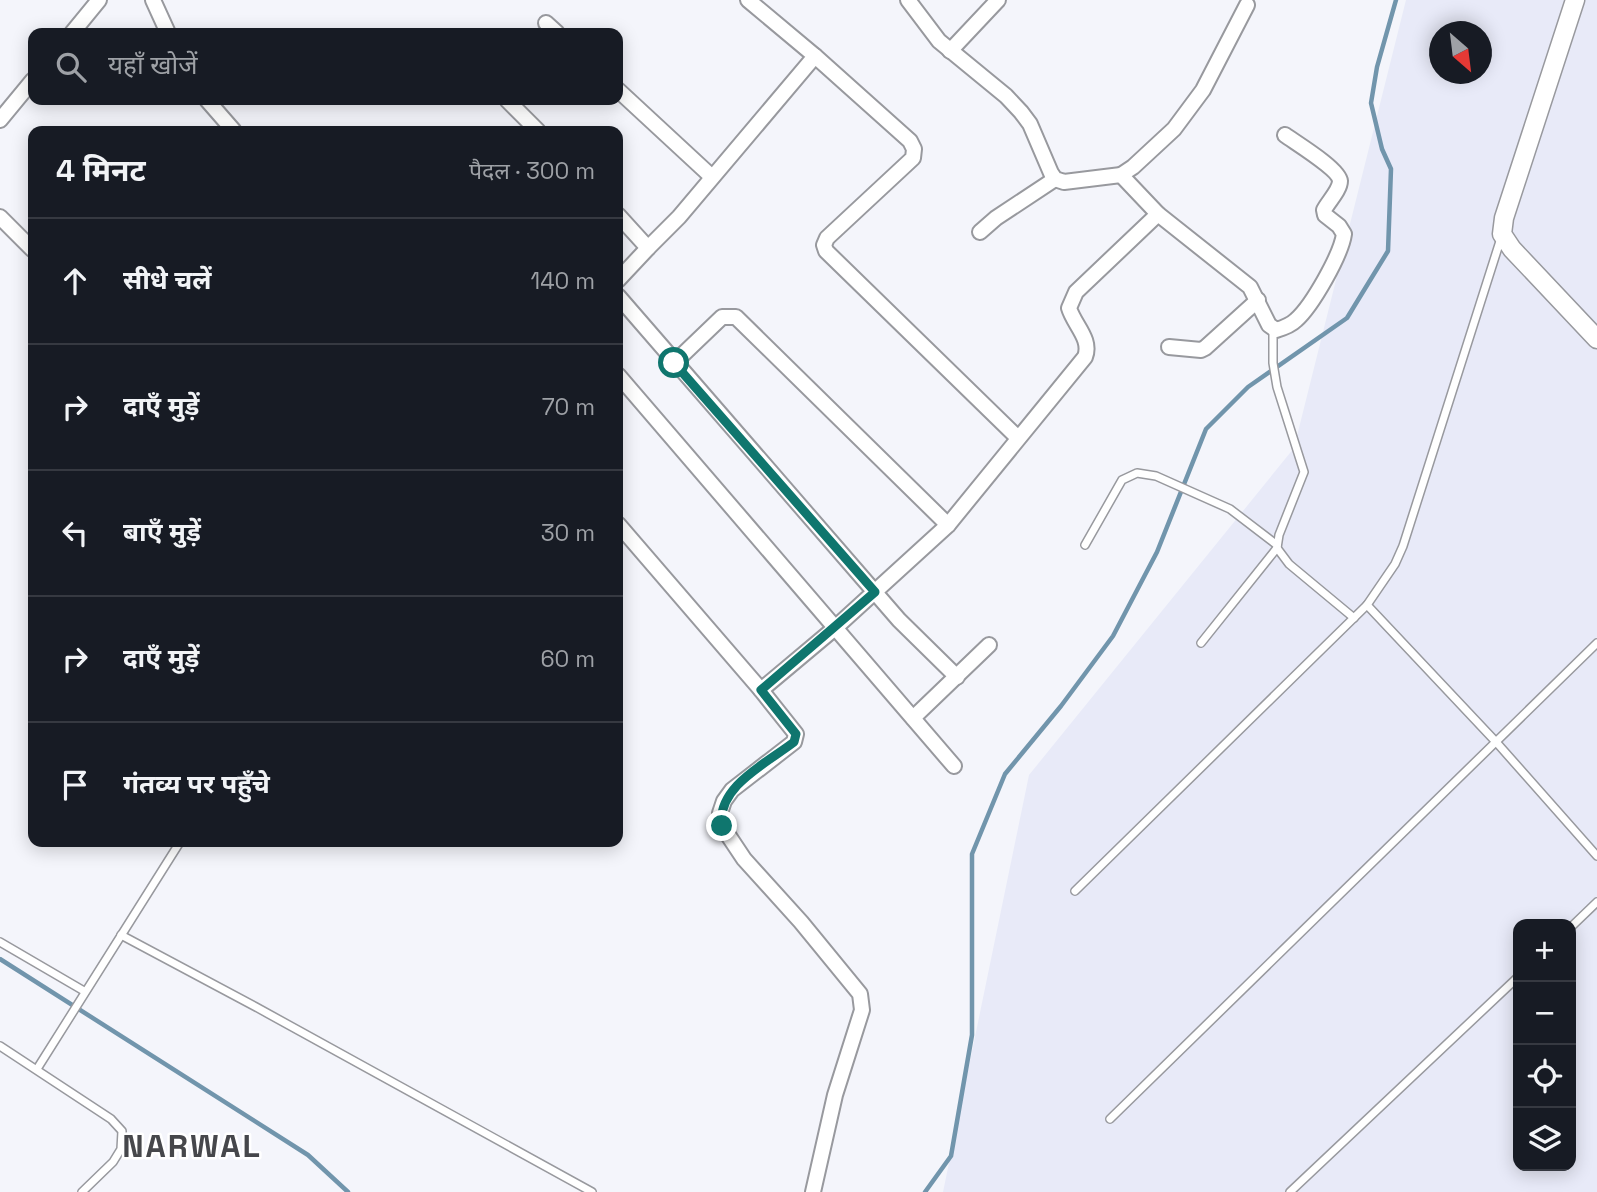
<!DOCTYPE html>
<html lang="hi">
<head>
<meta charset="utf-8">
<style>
  body { margin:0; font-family:"Space Grotesk","Noto Sans Devanagari",sans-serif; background:#20242c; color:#f1f3f6 }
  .controls { position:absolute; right:21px; bottom:21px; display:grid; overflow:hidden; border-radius:14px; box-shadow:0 4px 18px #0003 }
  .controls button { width:63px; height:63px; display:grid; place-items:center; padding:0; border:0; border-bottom:2px solid #363941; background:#171b24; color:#f1f3f6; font:35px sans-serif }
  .compass { position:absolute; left:1429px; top:21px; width:63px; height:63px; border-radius:50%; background:#171b24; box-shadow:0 4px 18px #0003; rotate:152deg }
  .stop { position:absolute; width:21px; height:21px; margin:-16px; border:5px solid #0f766e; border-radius:50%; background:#fff }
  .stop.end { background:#0f766e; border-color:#fff; box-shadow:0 2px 7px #0008 }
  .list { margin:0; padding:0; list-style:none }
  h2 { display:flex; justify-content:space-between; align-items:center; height:91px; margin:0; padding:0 28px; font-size:30px }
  h2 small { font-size:23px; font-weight:400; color:#9ea1a6 }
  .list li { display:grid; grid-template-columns:46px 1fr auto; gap:21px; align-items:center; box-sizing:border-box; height:126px; padding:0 28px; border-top:2px solid #363941 }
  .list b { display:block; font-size:26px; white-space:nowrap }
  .list em { font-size:23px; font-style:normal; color:#9ea1a6 }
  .icon { flex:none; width:38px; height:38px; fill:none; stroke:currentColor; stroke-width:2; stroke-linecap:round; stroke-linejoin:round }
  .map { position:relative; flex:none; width:1597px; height:1192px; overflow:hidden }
  .search { position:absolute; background:#171b24; box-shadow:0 4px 18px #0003; left:28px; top:28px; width:595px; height:77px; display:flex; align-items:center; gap:18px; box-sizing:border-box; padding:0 24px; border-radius:14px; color:#9ea1a6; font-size:26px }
  .panel { position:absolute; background:#171b24; box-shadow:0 4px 18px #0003; left:28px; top:126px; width:595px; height:721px; border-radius:14px }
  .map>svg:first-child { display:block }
</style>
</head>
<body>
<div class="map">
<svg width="1597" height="1192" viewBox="0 0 1597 1192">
  <rect width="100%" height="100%" fill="#f4f5fb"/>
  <path fill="#e8eaf8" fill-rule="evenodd" d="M1406,0H1597V1192H943L1029,775L1294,448ZM1440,32H1482V74H1440ZM1518,924H1571V1166H1518Z"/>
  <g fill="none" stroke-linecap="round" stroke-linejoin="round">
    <g stroke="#7195ac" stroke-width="4.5">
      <polyline points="0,959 308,1155 348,1192"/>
      <polyline points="925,1192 951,1156 972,1035 972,854 1005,774 1061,706 1113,636 1157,552 1206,429 1248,387 1347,318 1388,251 1391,169 1382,149 1371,103 1377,67 1396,0"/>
    </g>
    <g stroke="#98999e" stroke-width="10">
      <g id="service">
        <polyline points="1273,329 1273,363 1277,387 1304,472 1279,535 1277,548 1289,564 1354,618"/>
        <polyline points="1085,545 1122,480 1137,473 1156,476 1230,509 1277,545"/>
        <polyline points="1367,605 1497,743 1597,856"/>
        <polyline points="1201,643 1277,548"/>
        <polyline points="1075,891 1367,605 1395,564 1403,546 1501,238"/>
        <polyline points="1571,927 1597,902"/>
        <polyline points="121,935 256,1007 592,1192"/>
        <polyline points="0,942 84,991"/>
        <polyline points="0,1046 111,1119 122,1131 121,1149 113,1162 82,1192"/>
        <polyline points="37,1069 180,842"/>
        <polyline points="1110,1119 1597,643"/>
        <polyline points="1290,1192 1518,977"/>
      </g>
    </g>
    <g stroke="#98999e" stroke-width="18">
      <g id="minor">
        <polyline points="153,0 168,33"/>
        <polyline points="908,0 939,41 1006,96 1021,112 1030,124 1051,173 1055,179 1064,182 1121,175 1133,167 1174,129 1203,90 1247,5"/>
        <polyline points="546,23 557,33"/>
        <polyline points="72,33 99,0"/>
        <polyline points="950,51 998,0"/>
        <polyline points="815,56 910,141 914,149 913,158 827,238 824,245 826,251 1018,438"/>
        <polyline points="618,90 712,177"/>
        <polyline points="207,100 234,131"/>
        <polyline points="507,100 538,131"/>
        <polyline points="0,120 33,80"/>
        <path d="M1121,175L1158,214L1250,287L1269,325L1276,330C1283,328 1291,325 1296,320C1312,306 1341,255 1344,234L1339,226L1325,215L1324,210C1328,202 1340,190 1340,181C1339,169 1296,143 1285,135"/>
        <polyline points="618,215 648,248 618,280"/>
        <polyline points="0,217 33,250"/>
        <polyline points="980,232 996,218 1055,179"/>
        <polyline points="648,248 679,217 815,56 748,0"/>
        <polyline points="618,296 899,620 957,677"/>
        <polyline points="1169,347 1201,350 1205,348 1258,300"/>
        <polyline points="674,363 722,317 736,317 948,525"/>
        <polyline points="618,375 954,766"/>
        <polyline points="618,524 761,690 796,734 794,742 732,790 724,801 720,813 722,826 744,859 801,922 860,994 862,1010 835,1095 813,1192"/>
        <path d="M761,690L835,628L948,525L1085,357C1092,339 1074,325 1069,308L1076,292L1158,214"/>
        <polyline points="913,718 989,645"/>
      </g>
    </g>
    <g stroke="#98999e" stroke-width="21">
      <polyline id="tertiary" points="1575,0 1504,218 1502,234 1512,249 1597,339"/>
    </g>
    <use href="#service" stroke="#fff" stroke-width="7"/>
    <use href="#minor" stroke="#fff" stroke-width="14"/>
    <use href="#tertiary" stroke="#fff" stroke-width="18"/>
  </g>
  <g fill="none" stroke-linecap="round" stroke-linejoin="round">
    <path stroke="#0f766e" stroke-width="9" d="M674,363L875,592L761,690L796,734L794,742C767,763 716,787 722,826"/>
  </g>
  <g text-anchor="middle" stroke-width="5" stroke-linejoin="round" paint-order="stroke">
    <g font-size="32" font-weight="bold" letter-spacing="2" fill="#46474b" stroke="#fff">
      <text x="192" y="1157">NARWAL</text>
    </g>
  </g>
</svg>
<div class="controls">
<button>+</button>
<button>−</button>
<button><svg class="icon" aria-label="locate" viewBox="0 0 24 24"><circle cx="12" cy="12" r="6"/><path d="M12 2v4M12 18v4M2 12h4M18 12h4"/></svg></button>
<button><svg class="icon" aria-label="layers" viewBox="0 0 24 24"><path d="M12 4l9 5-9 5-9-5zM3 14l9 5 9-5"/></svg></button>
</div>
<svg class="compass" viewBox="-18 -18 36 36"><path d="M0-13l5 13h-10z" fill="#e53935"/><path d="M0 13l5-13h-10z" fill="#9ea1a6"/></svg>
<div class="stop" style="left:674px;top:363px"></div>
<div class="stop end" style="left:722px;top:826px"></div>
<div class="search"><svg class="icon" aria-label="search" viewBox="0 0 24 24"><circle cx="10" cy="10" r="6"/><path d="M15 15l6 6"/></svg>यहाँ खोजें</div>
<section class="panel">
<h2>4 मिनट<small>पैदल · 300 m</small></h2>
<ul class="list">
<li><svg class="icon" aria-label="ahead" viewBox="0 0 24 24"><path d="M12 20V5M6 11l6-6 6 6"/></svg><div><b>सीधे चलें</b></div><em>140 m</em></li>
<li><svg class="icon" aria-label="right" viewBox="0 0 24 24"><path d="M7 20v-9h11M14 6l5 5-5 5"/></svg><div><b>दाएँ मुड़ें</b></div><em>70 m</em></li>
<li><svg class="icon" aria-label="left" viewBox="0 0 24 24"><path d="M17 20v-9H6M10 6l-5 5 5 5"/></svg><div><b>बाएँ मुड़ें</b></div><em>30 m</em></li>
<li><svg class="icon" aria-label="right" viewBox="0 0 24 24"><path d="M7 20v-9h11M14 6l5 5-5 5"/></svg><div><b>दाएँ मुड़ें</b></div><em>60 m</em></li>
<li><svg class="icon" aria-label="arrive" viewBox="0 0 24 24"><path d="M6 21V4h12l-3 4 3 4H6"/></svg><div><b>गंतव्य पर पहुँचे</b></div></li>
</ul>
</section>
</div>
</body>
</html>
